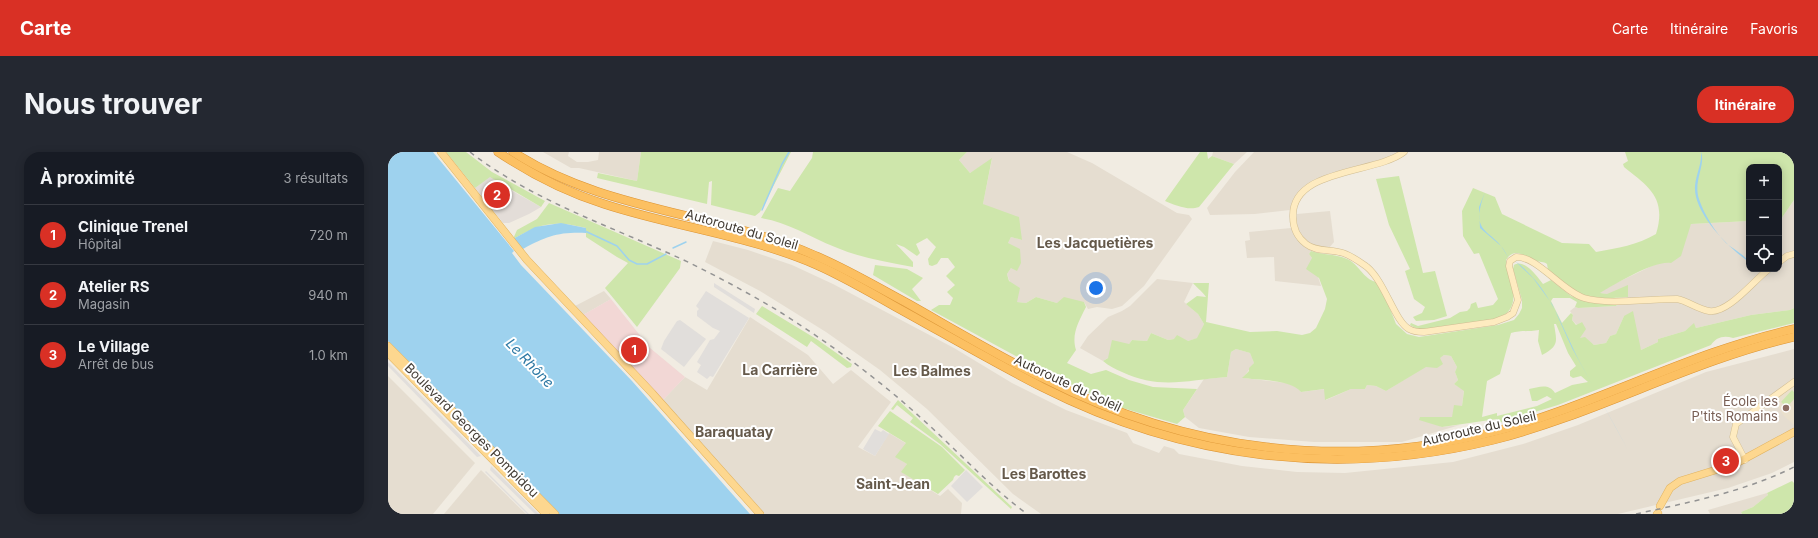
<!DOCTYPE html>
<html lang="fr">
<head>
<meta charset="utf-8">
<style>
  body { margin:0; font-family:Inter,sans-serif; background:#242831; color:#f1f3f6 }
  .controls { position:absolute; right:12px; top:12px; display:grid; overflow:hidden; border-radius:8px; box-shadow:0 2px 10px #0003 }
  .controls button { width:36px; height:36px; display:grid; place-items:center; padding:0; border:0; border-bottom:1px solid #363941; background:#171b24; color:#f1f3f6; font:20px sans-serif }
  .you { position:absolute; left:708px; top:136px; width:14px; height:14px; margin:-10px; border:3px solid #fff; border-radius:50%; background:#1a73e8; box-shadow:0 0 0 6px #1a73e833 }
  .badge { display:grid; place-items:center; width:26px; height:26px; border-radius:50%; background:#d93025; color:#fff; font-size:13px; font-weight:700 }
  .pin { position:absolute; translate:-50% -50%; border:2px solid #fff; box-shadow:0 1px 4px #0006 }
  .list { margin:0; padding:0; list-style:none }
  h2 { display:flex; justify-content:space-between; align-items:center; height:52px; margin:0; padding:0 16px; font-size:17px }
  h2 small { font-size:13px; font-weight:400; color:#9ea1a6 }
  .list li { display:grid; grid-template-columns:26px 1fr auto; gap:12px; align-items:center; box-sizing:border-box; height:60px; padding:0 16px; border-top:1px solid #363941 }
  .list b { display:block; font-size:15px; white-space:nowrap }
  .list p { margin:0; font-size:13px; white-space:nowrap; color:#9ea1a6 }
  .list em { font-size:13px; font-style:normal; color:#9ea1a6 }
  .icon { flex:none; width:22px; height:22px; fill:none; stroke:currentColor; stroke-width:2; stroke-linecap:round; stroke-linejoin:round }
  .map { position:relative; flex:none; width:1406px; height:362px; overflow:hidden; border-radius:16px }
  header { display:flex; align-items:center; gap:24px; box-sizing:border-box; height:56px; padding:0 20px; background:#d93025; color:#fff }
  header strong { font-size:19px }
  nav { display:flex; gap:22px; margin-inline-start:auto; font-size:14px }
  .intro { display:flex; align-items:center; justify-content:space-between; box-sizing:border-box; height:96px; padding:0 24px }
  h1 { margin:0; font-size:28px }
  .button { padding:10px 18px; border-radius:16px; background:#d93025; color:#fff; font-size:14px; font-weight:700 }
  main { display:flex; gap:24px; padding:0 24px }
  aside { flex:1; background:#171b24; border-radius:16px; box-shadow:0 2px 10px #0003 }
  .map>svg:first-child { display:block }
</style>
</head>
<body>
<header>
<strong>Carte</strong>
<nav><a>Carte</a><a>Itinéraire</a><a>Favoris</a></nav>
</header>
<div class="intro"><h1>Nous trouver</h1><a class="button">Itinéraire</a></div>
<main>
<aside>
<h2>À proximité<small>3 résultats</small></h2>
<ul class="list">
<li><span class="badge">1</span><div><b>Clinique Trenel</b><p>Hôpital</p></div><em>720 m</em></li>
<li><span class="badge">2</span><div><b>Atelier RS</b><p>Magasin</p></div><em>940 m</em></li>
<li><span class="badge">3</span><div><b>Le Village</b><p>Arrêt de bus</p></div><em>1.0 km</em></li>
</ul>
</aside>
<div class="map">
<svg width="1406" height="362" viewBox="0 0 1406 362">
  <rect width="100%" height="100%" fill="#f1ece2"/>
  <g fill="#e5ddd0">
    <polygon points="155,0 181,0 180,4 189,10 200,10 210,8 211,0 253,0 249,29 191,16 183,16"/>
    <polygon points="579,0 679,0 704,11 789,61 801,63 804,67 756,134 734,154 724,157 709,155 700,157 696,150 669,151 648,145 638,151 629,150 619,122 623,116 620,91 623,85 634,88 595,52 604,7 582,21 571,8"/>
    <polygon points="825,0 859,0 846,12 824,4"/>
    <polygon points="866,0 1012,0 1001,6 937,24 926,28 910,41 902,58 867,62 822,63 819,56 847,20"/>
    <polygon points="1406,48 1406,156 1402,158 1363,163 1308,176 1306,172 1297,179 1270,187 1270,190 1253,198 1236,164 1228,182 1222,184 1218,191 1206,193 1197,186 1192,186 1194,170 1189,173 1184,168 1185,163 1182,159 1187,155 1190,156 1228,154 1240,145 1211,141 1226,132 1268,112 1277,110 1283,110 1303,72 1361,69 1361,117 1391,117 1391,70"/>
    <polygon points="942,59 946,90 941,96 935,96 921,91 911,80 908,69 909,62"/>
    <polygon points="903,76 914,93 923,99 921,102 924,106 933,134 887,129 886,105 859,106 857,89 862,88 861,80"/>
    <polygon points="325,89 360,98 404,113 445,132 566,196 624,231 678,258 739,281 745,291 771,301 776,294 786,297 791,302 854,314 909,320 957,321 1065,310 1135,292 1190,273 1318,220 1406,197 1406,310 1384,321 1340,336 1230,362 653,362 625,342 539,257 492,218 438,180 372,139 317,110"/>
    <polygon points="769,127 805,131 796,150 810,162 816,172 810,186 800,189 786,187 780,188 763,181 759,189 744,188 741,192 715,209 692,196 700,184 720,165 734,159 742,154"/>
    <polygon points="216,139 223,147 195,163 187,154"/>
    <polygon points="362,165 420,203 445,232 463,218 503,250 470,295 487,304 501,281 519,292 508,305 519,312 514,320 552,344 560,337 574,351 573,362 377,362 274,249 297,225 319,238"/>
    <polygon points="848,197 862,201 866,211 855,226 899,231 910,236 913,240 937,237 938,248 963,237 977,237 979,233 988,234 998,239 1056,203 1063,204 1069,215 1067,220 1070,228 1066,232 1076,238 1074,254 1064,265 1032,265 1054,275 1072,273 1014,290 926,290 861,285 811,276 797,265 795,258 816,227 839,225 843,200"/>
    <polygon points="0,224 87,311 45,362 0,362"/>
    <polygon points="93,318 138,362 56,362"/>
    <polygon points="1379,341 1380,343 1365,355 1353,360 1354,362 1322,362 1320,358"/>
  </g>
  <polygon fill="#e3ddd8" points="102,24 114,33 153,55 141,62 121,71 115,71 87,36"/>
  <polygon fill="#eae0cc" points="1406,233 1406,273 1395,263 1387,249 1390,245"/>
  <polygon fill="#f2d7d5" points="223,147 262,196 297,225 274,249 195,163"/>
  <g fill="#cee6ab" fill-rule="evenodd">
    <polygon points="58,0 78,0 104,20 157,49 153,55 102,25 87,36"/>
    <polygon points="253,0 403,0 372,60 367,64 323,53 324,29 321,30 319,52 209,26 210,21 249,29"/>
    <path d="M425,0H579L571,8L582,21L604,6L595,52L631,65L634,88L623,85L620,91L632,97L633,111L629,119L623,116L619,122L621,129L632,136L629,150L638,151L648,145L669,151L676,145L696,150L698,155C691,169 683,182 688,198L679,211L703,222L718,218L741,228L765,235L809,237L795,258L797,265L789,272L731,255L657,220L543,158L551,153H562L565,146L559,140L567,133L558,124L567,115L560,106H553L549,112L544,114L541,113L540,107L548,95L539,86L528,92L532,101L529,104L516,95L508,92L525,110V115C499,110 472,106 447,95C422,85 400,70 373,66L390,36L402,39L424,6Z"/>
    <path d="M812,0H819L820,7L824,4L846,12L811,55C800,59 787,53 777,49Z"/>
    <path d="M1237,0H1406V48L1391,70V15H1361V69L1303,72L1293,104L1283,111C1267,108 1227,132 1212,141L1219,142L1240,133V145C1223,146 1202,149 1187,140C1177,134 1168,125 1160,118L1159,112C1155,109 1153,111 1149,109C1138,106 1127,93 1118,108C1119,122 1129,140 1124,153C1122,159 1117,163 1112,165C1099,171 1043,179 1030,177C1027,176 1024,174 1022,173L1023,171L1030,174L1062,166L1072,160L1079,159L1082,156L1083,152L1088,150L1090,156L1105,153L1110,147L1091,101L1086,102L1075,84L1074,59L1085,36L1107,45L1114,62L1174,91L1201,92L1208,100C1230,96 1249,93 1268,82C1279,46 1261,35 1236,15L1235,12L1240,9Z"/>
    <polygon points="1011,24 1035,121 1047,119 1059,164 1046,168 1028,169 1025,165 1034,161 1037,155 1026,147 1017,119 1022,117 1001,73 988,27"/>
    <path d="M161,51L293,109L292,116L249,175L217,136L240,111L229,105L198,85V76C165,68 154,71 125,87L129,78L149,67Z"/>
    <path d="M923,99C935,103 948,102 959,107C971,112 975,127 988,130L997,144L1008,172L1019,182L1031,185L1110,173L1126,168L1131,162L1134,156V148L1125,117L1126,113C1136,106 1149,124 1155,132L1163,128L1183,144L1197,149L1230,152L1228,154L1190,156L1187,155L1189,150L1182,146H1165L1163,149L1174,171L1183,161L1185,163L1184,168L1188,173L1194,170L1198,177L1192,186L1197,185L1206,193L1218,191L1222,184L1228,182L1236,164L1245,159L1253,198L1270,190V187L1297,179L1306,171L1308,176L1363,163L1402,158L1406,156V171L1345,186C1336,183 1328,185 1323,193L1170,253L1111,271L1109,267L1054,275L1031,268L1032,265H1064L1066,253L1074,254L1076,239L1066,232L1070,228L1067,220L1069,215L1063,204L1056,203L1052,206L1055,212L1049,216L1038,215L998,239L988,234L979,233L977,237H963L937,248L936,237L913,240C903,227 870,228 854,226L861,219V216L866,211L862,201L848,197L843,200L839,225C799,228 772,238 734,220C727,217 721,214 715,209L720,206L724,188L741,192L744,188L759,189L763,181L780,188L786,187L789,183L800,189L809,186L816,172L810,162L798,152L809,144L818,145C814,139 807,134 805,131H821L818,170L862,180L889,179L914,183L922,181L928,176L937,157L939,147L931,126L918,117L924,106L921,102ZM1166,172H1168L1180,201L1188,214L1182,219V224L1185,226L1193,224L1200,230L1184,233L1167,241C1161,231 1151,235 1141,237L1144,249H1149L1159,244L1164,247L1149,254L1109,264V261L1094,265L1099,229L1112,222L1123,181C1133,178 1141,180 1151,178L1150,189L1154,203C1171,194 1169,190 1166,172Z"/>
    <polygon points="487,113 519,117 535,126 524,137 533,149 529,149 485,123"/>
    <polygon points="374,154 430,188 464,212 463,215 459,216 423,189 419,195 368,162"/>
    <polygon points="1404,238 1406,240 1406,247 1399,255 1393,250"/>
    <polygon points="510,248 624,355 623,357 552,292 522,270 525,266 509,253 505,258 503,257"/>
    <polygon points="502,259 554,295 577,318 571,324 568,323 566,325 565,328 550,342 513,320 519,312 507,305 518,291 490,274"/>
    <polygon points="1404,329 1406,331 1406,362 1354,362 1353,360 1365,355 1380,343 1379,341"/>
  </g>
  <g fill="#e1dedb">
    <polygon points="326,131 367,157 366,161 326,135"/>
    <polygon points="318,139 361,166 325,225 322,224 319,227 309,220 313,213 309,210 322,188 326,187 332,179 325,176 309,164 309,159 311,157 308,154"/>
    <polygon points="292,168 318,187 296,215 273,197 276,189 289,169"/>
    <polygon points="0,210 93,304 89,305 0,214"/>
    <polygon points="487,277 493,280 495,278 501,282 487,304 475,297"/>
    <polygon points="103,314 151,362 147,362 102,318"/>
    <polygon points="578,318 595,335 579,350 563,334"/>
    <polygon points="98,319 141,362 139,362 97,320"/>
  </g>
  <g fill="#9ed2ee">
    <polygon points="0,0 45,0 126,99 124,101 133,113 244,229 362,362 171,362 0,189"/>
    <path d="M1313,0C1318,13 1305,29 1311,47C1316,62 1327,80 1338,91C1345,97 1357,103 1361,110C1341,96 1305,61 1307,34C1308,22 1314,12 1313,0Z"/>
    <path d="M1097,40C1080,86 1105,74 1120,105L1113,94L1092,76L1091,55Z"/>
    <path d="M173,71L198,76V81C170,80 159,84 135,97L125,87L147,75Z"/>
    <path d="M1127,109C1164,137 1173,175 1194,214C1209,242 1225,270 1240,298L1184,196L1164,152L1145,126Z"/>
  </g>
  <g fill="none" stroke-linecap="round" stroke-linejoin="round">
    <g stroke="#9ed2ee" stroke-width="1.5">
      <polyline points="374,58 394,12 401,0"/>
      <polyline points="197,79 229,94 241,108 249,112 259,112 278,102"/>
      <polyline points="285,96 298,90"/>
    </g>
    <g stroke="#d1bd92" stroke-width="7">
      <g id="secondary">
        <path d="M1016,0C988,22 903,16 905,65C905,75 909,85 918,92C928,100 943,97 955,101C964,104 972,110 979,115C997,130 1007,170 1021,177C1026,180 1031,180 1036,180L1106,170L1119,165L1125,161L1130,148L1121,114L1122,109L1128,105C1149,104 1174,139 1196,146C1218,153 1263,147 1289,147C1300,149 1309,157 1321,159C1340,162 1366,128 1381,117"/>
        <polyline points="1391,110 1399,104 1406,102"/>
        <polyline points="1357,308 1345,285 1348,272 1406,230"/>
      </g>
    </g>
    <g stroke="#e1b360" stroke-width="8">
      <g id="primary">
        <polyline points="53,0 139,108 264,241 372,362"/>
        <polyline points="0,194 167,362"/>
        <polyline points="0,201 158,362"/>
        <polyline points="1272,354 1282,336 1292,329 1347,312 1406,280"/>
        <polyline points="1269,362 1270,361"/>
      </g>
    </g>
    <g stroke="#db9333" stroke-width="9">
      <g id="highway">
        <path d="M110,0C143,22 178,40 216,52C286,75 360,83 429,113C456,125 482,140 508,155C557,182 605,210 654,235C796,307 950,326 1105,288C1208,262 1302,209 1406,185"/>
        <path d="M125,0C217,60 330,60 428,104C459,117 489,135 519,151C565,177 610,204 657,227C798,299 954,319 1109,279C1210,252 1303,200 1406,177"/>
      </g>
    </g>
    <use href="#secondary" stroke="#feebc0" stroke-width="6"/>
    <use href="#primary" stroke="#fdd78f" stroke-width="7"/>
    <use href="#highway" stroke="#fcc062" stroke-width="8"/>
    <g stroke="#939393" stroke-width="1.5" stroke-dasharray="5 5" stroke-linecap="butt">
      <path d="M82,0C148,51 229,76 304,112C334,127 364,143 392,160C441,191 489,226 532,265C568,297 600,333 639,362"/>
      <path d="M1248,362C1302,350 1356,340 1406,315"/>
    </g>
  </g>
  <circle fill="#8d6e63" stroke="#fff" stroke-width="1.5" cx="1398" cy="256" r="4"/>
  <g text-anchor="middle" stroke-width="4" stroke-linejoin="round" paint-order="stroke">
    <g font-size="13" fill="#423b33" stroke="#fff">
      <text transform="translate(354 77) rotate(16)" y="5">Autoroute du Soleil</text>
      <text transform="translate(680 231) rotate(25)" y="5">Autoroute du Soleil</text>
      <text transform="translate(1091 276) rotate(-13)" y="5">Autoroute du Soleil</text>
      <text transform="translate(84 278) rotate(45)" y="5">Boulevard Georges Pompidou</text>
    </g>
    <g font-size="13" fill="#785e54" stroke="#fff" text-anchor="end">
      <text x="1390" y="254">École les<tspan x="1390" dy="15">P'tits Romains</tspan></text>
    </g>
    <g font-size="14" font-weight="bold" fill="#65594a" stroke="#fff">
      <text x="707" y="96">Les Jacquetières</text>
      <text x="392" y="223">La Carrière</text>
      <text x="544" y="224">Les Balmes</text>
      <text x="346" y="285">Baraquatay</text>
      <text x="656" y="327">Les Barottes</text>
      <text x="505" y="337">Saint-Jean</text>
    </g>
    <g font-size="14" font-style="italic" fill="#2e79a4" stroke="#fff">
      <text transform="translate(142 211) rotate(46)" y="5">Le Rhône</text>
    </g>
  </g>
</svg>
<div class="controls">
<button>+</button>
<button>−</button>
<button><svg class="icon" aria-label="locate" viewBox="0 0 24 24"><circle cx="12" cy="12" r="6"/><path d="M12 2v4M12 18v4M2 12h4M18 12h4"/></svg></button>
</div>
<div class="you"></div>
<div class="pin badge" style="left:246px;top:198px">1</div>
<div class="pin badge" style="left:109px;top:43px">2</div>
<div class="pin badge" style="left:1338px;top:309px">3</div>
</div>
</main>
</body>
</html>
